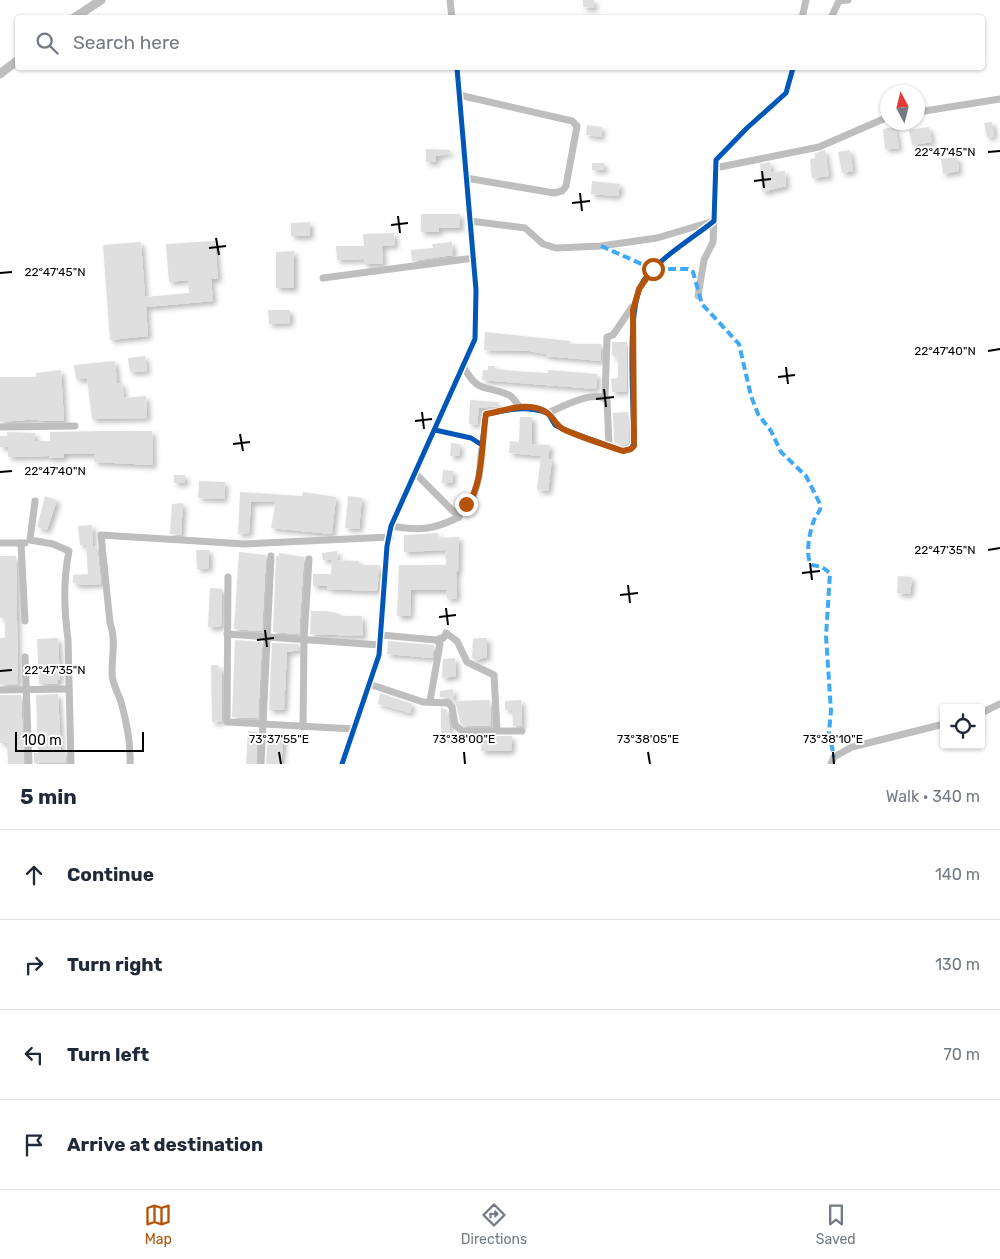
<!DOCTYPE html>
<html lang="en">
<head>
<meta charset="utf-8">
<style>
  body { margin:0; font-family:Rubik,sans-serif; background:#f6f6f7; color:#1f2937 }
  .controls { position:absolute; right:15px; bottom:15px; display:grid; overflow:hidden; border-radius:5px; box-shadow:0 1px 4px #0004 }
  .controls button { width:45px; height:45px; display:grid; place-items:center; padding:0; border:0; border-bottom:1px solid #e0e1e3; background:#fff; color:#1f2937; font:25px sans-serif }
  .compass { position:absolute; left:880px; top:85px; width:45px; height:45px; border-radius:50%; background:#fff; box-shadow:0 1px 4px #0004; rotate:353deg }
  .scale { position:absolute; left:15px; bottom:12px; width:129px; box-sizing:border-box; padding-left:5px; border:2px solid #000; border-top:0; font-size:14px; line-height:18px; white-space:nowrap; color:#000; -webkit-text-stroke:4px #fff; paint-order:stroke }
  .stop { position:absolute; width:15px; height:15px; margin:-11px; border:4px solid #b45309; border-radius:50%; background:#fff }
  .stop.end { background:#b45309; border-color:#fff; box-shadow:0 1px 5px #0008 }
  .list { margin:0; padding:0; list-style:none }
  h2 { display:flex; justify-content:space-between; align-items:center; height:65px; margin:0; padding:0 20px; font-size:21px }
  h2 small { font-size:16px; font-weight:400; color:#747a83 }
  .list li { display:grid; grid-template-columns:32px 1fr auto; gap:15px; align-items:center; box-sizing:border-box; height:90px; padding:0 20px; border-top:1px solid #e0e1e3 }
  .list b { display:block; font-size:19px; white-space:nowrap }
  .list em { font-size:16px; font-style:normal; color:#747a83 }
  .icon { flex:none; width:28px; height:28px; fill:none; stroke:currentColor; stroke-width:2; stroke-linecap:round; stroke-linejoin:round }
  .map { position:relative; flex:none; width:1000px; height:764px; overflow:hidden }
  .search { position:absolute; background:#fff; box-shadow:0 1px 4px #0004; left:15px; right:15px; top:15px; height:55px; display:flex; align-items:center; gap:12px; box-sizing:border-box; padding:0 18px; border-radius:5px; color:#747a83; font-size:19px }
  .sheet { height:425px; background:#fff }
  nav { display:flex; justify-content:space-around; align-items:center; box-sizing:border-box; height:70px; border-top:1px solid #e0e1e3; background:#fff; font-size:14px; color:#747a83 }
  nav a { display:grid; justify-items:center; gap:2px }
  nav .on { color:#b45309 }
  .map>svg:first-child { display:block }
</style>
</head>
<body>
<div class="map">
<svg width="1000" height="764" viewBox="0 0 1000 764">
  <defs>
    <filter id="shadow"><feDropShadow dx="3.5" dy="3.5" stdDeviation="2.5" flood-color="#0004"/></filter>
  </defs>
  <rect width="100%" height="100%" fill="#fff"/>
  <g fill="#dfdfdf" filter="url(#shadow)">
    <polygon points="583,0 594,0 594,8 583,7"/>
    <polygon points="992,122 994,136 987,137 984,123"/>
    <polygon points="587,125 602,127 601,137 586,135"/>
    <polygon points="895,127 899,148 885,149 883,129"/>
    <polygon points="929,127 932,142 912,145 909,130"/>
    <polygon points="426,149 450,150 450,153 436,156 436,162 426,162"/>
    <polygon points="825,150 829,176 812,178 810,159 815,158 815,153"/>
    <polygon points="850,150 853,171 842,173 838,152"/>
    <polygon points="957,157 959,171 943,174 941,159"/>
    <polygon points="770,162 771,172 785,171 786,186 762,192 760,164"/>
    <rect x="592" y="163" width="12" height="7"/>
    <polygon points="592,181 620,184 618,196 591,194"/>
    <polygon points="421,214 460,214 460,228 439,228 439,232 421,232"/>
    <polygon points="310,222 310,236 291,236 291,223"/>
    <polygon points="394,233 395,245 382,246 383,264 364,264 364,259 337,260 336,246 364,246 363,234"/>
    <polygon points="215,241 218,279 211,279 213,301 146,307 148,336 110,340 103,245 141,242 145,297 189,293 188,280 169,282 166,244"/>
    <polygon points="452,242 453,255 412,261 411,250 433,248 432,244"/>
    <polygon points="294,251 294,288 276,288 276,252"/>
    <polygon points="268,310 290,310 290,323 269,324"/>
    <polygon points="485,332 570,341 570,344 601,344 601,361 546,356 546,354 529,351 484,350"/>
    <polygon points="612,342 627,342 627,391 612,392 611,379 618,378 618,359 612,355"/>
    <polygon points="145,356 147,371 130,372 128,358"/>
    <polygon points="115,361 117,383 122,383 124,398 146,396 147,418 92,419 87,379 76,379 74,365"/>
    <polygon points="488,366 495,366 495,369 528,372 548,373 548,370 597,374 596,389 482,380 483,370 488,370"/>
    <polygon points="61,370 64,421 38,421 38,419 0,422 0,377 36,377 36,373"/>
    <polygon points="470,400 498,402 498,406 479,408 477,425 469,424"/>
    <polygon points="628,412 629,442 627,444 621,445 614,442 613,413"/>
    <polygon points="520,417 532,417 532,444 550,445 548,459 552,460 548,491 537,490 541,456 509,453 510,441 519,442"/>
    <polygon points="103,431 152,431 153,465 94,462 94,454 64,454 63,458 49,458 49,456 8,457 8,447 0,447 0,436 7,436 7,432 35,433 35,441 50,441 50,432"/>
    <polygon points="451,443 460,444 459,456 450,456"/>
    <polygon points="443,470 453,471 452,483 442,483"/>
    <rect x="174" y="475" width="11" height="8"/>
    <polygon points="199,481 225,482 224,499 198,498"/>
    <polygon points="240,492 302,496 303,492 336,497 332,534 271,528 276,501 251,502 249,533 238,534"/>
    <polygon points="45,496 57,500 47,530 37,527"/>
    <polygon points="348,496 362,498 359,529 345,528"/>
    <polygon points="183,503 181,535 170,534 172,504"/>
    <polygon points="92,525 93,546 97,546 101,584 77,585 77,583 73,583 73,575 88,574 86,545 80,545 78,526"/>
    <polygon points="438,533 438,538 459,537 458,571 456,572 457,598 447,599 446,590 411,590 410,616 397,616 399,565 446,565 445,550 404,552 404,535"/>
    <polygon points="196,550 209,550 209,568 197,569"/>
    <polygon points="337,551 338,559 323,560 322,553"/>
    <polygon points="239,552 266,555 262,631 234,629"/>
    <polygon points="279,553 304,557 299,634 273,632 276,556 279,556"/>
    <polygon points="0,556 16,556 18,684 0,685 0,638 5,638 5,618 0,618"/>
    <polygon points="332,560 359,561 359,565 380,565 377,591 327,589 327,586 313,586 313,574 331,574"/>
    <polygon points="898,576 912,577 910,594 897,593"/>
    <polygon points="210,588 222,589 221,627 208,627"/>
    <polygon points="311,611 326,611 340,614 340,616 362,616 363,636 310,634"/>
    <polygon points="58,638 60,680 57,680 58,684 39,684 37,639"/>
    <polygon points="481,638 487,638 487,657 476,660 472,658 473,639"/>
    <polygon points="235,640 262,642 258,718 232,717"/>
    <polygon points="388,641 434,645 432,658 387,654"/>
    <polygon points="272,643 299,644 299,650 287,652 284,710 269,710"/>
    <polygon points="455,658 456,676 442,678 443,659"/>
    <polygon points="211,665 218,665 218,669 222,670 222,721 212,722"/>
    <polygon points="453,689 454,701 490,700 491,726 463,725 460,722 456,703 449,698 440,697 440,691"/>
    <polygon points="380,693 412,704 410,713 378,704"/>
    <polygon points="58,694 61,752 65,752 66,762 34,763 34,753 38,753 36,695"/>
    <polygon points="0,695 21,695 24,764 8,764 7,743 0,743"/>
    <polygon points="521,700 522,726 513,726 512,709 505,710 505,701"/>
    <polygon points="441,708 447,710 451,737 441,738"/>
    <polygon points="248,731 257,732 256,764 246,764"/>
    <polygon points="268,733 284,734 281,764 266,764"/>
    <polygon points="482,736 512,736 511,751 481,751"/>
  </g>
  <g fill="none" stroke-linecap="round" stroke-linejoin="round">
    <g stroke="#bebebe" stroke-width="7">
      <polyline points="450,0 452,18"/>
      <polyline points="802,18 806,0"/>
      <polyline points="831,18 839,1 848,0"/>
      <polyline points="459,95 572,121 577,126 566,186 562,191 554,193 466,178"/>
      <polyline points="918,112 1000,99"/>
      <polyline points="715,168 819,147 888,117"/>
      <polyline points="470,221 525,228 543,244 556,248 601,246 657,238 714,221 713,242 704,260 698,296"/>
      <polyline points="323,278 474,258"/>
      <path d="M463,366C479,395 485,384 509,395C513,397 517,404 520,407"/>
      <polyline points="605,398 607,337 613,335 632,307"/>
      <path d="M548,413C561,407 595,389 607,400L609,446"/>
      <polyline points="0,427 75,426"/>
      <path d="M435,430L471,438L482,445L486,414C510,410 523,405 548,413L555,425L565,430L623,451L631,449L634,443C634,406 625,307 644,280C659,258 693,238 714,221L716,160L747,128L786,93L793,68"/>
      <polyline points="416,474 459,517"/>
      <path d="M35,501L30,540L53,544L69,551C63,580 64,610 68,639L71,764"/>
      <path d="M391,526C420,531 433,530 459,517L460,509L473,499L479,477L482,445"/>
      <polyline points="0,543 25,543"/>
      <polyline points="21,543 25,621"/>
      <polyline points="228,577 227,722 354,729"/>
      <polyline points="227,634 380,645"/>
      <polyline points="381,635 436,640 444,637 438,642 440,644 430,701"/>
      <polyline points="444,637 446,633 457,641 467,662 494,675 497,730"/>
      <polyline points="25,657 29,764"/>
      <polyline points="369,684 423,702 448,703 452,707 455,725 462,731 522,731"/>
      <polyline points="0,690 69,689"/>
      <polyline points="981,713 1000,704"/>
      <polyline points="303,727 304,639 309,559"/>
      <path d="M130,764C131,742 127,723 121,702C118,692 112,684 112,673C112,656 116,639 110,623L101,535L245,544L390,537"/>
      <polyline points="261,764 271,556"/>
      <polyline points="342,764 379,655 387,546 391,526 475,339 476,290 457,68"/>
      <polyline points="831,764 834,757 852,747 944,724"/>
    </g>
    <g stroke="#bebebe" stroke-width="9">
      <polyline points="74,18 101,0"/>
      <polyline points="0,74 18,60"/>
    </g>
    <path stroke="#3fa9f5" stroke-width="4" stroke-dasharray="8 4" stroke-linecap="butt" d="M601,246L653,269H688L693,272L702,304L739,344L751,396L758,414L771,431L781,452L806,476L820,504C822,511 817,513 815,518C810,528 804,558 812,565L822,567L830,573L826,636L831,711L829,732L834,757"/>
    <g stroke="#fff" stroke-width="8">
      <g id="cycleway">
        <path d="M435,430L471,438L482,445L486,414C510,410 523,405 548,413L555,425L565,430L623,451L631,449L634,443C634,406 625,307 644,280C659,258 693,238 714,221L716,160L747,128L786,93L793,68"/>
        <polyline points="342,764 379,655 387,546 391,526 475,339 476,290 457,68"/>
      </g>
    </g>
    <use href="#cycleway" stroke="#0057b8" stroke-width="5"/>
  </g>
  <g fill="none" stroke-linecap="round" stroke-linejoin="round">
    <path stroke="#b45309" stroke-width="6" d="M466,504C483,492 482,437 486,414C504,411 530,400 547,413C554,417 555,425 563,429C582,438 603,444 623,451L631,449L634,446L633,310L639,289L653,269"/>
  </g>
  <path fill="none" stroke="#000" stroke-width="2" d="M988,152L1000,151M762,171L764,188M754,181L771,179M580,193L582,211M572,203L590,201M398,216L400,233M391,225L408,223M216,238L219,255M209,248L226,246M0,273L12,272M988,351L1000,349M786,367L788,384M778,377L795,375M604,389L606,407M596,399L614,397M422,412L424,429M415,421L432,419M240,434L243,451M233,444L250,442M0,472L12,471M988,550L1000,548M810,563L812,580M802,573L820,571M628,585L630,603M620,595L638,593M446,608L448,625M439,617L456,615M265,630L267,647M257,640L274,638M0,671L12,670M279,752L281,764M464,752L465,764M648,752L650,764M833,752L834,764"/>
  <g font-size="12" text-anchor="middle" fill="#000" stroke="#fff" stroke-width="4" stroke-linejoin="round" paint-order="stroke">
    <text x="945" y="156">22°47'45"N</text>
    <text x="55" y="276">22°47'45"N</text>
    <text x="945" y="355">22°47'40"N</text>
    <text x="55" y="475">22°47'40"N</text>
    <text x="945" y="554">22°47'35"N</text>
    <text x="55" y="674">22°47'35"N</text>
    <text x="279" y="743">73°37'55"E</text>
    <text x="464" y="743">73°38'00"E</text>
    <text x="648" y="743">73°38'05"E</text>
    <text x="833" y="743">73°38'10"E</text>
  </g>
</svg>
<div class="controls">
<button><svg class="icon" aria-label="locate" viewBox="0 0 24 24"><circle cx="12" cy="12" r="6"/><path d="M12 2v4M12 18v4M2 12h4M18 12h4"/></svg></button>
</div>
<svg class="compass" viewBox="-18 -18 36 36"><path d="M0-13l5 13h-10z" fill="#e53935"/><path d="M0 13l5-13h-10z" fill="#747a83"/></svg>
<div class="scale">100 m</div>
<div class="stop" style="left:653px;top:269px"></div>
<div class="stop end" style="left:466px;top:504px"></div>
<div class="search"><svg class="icon" aria-label="search" viewBox="0 0 24 24"><circle cx="10" cy="10" r="6"/><path d="M15 15l6 6"/></svg>Search here</div>
</div>
<section class="sheet">
<h2>5 min<small>Walk · 340 m</small></h2>
<ul class="list">
<li><svg class="icon" aria-label="ahead" viewBox="0 0 24 24"><path d="M12 20V5M6 11l6-6 6 6"/></svg><div><b>Continue</b></div><em>140 m</em></li>
<li><svg class="icon" aria-label="right" viewBox="0 0 24 24"><path d="M7 20v-9h11M14 6l5 5-5 5"/></svg><div><b>Turn right</b></div><em>130 m</em></li>
<li><svg class="icon" aria-label="left" viewBox="0 0 24 24"><path d="M17 20v-9H6M10 6l-5 5 5 5"/></svg><div><b>Turn left</b></div><em>70 m</em></li>
<li><svg class="icon" aria-label="arrive" viewBox="0 0 24 24"><path d="M6 21V4h12l-3 4 3 4H6"/></svg><div><b>Arrive at destination</b></div></li>
</ul>
</section>
<nav>
<a class="on"><svg class="icon" aria-label="map" viewBox="0 0 24 24"><path d="M3 6l6-2 6 2 6-2v14l-6 2-6-2-6 2zM9 4v14M15 6v14"/></svg>Map</a>
<a><svg class="icon" aria-label="directions" viewBox="0 0 24 24"><path d="M12 3l9 9-9 9-9-9zM9 14v-3h6M13 9l2 2-2 2"/></svg>Directions</a>
<a><svg class="icon" aria-label="saved" viewBox="0 0 24 24"><path d="M7 4h10v16l-5-4-5 4z"/></svg>Saved</a>
</nav>
</body>
</html>
